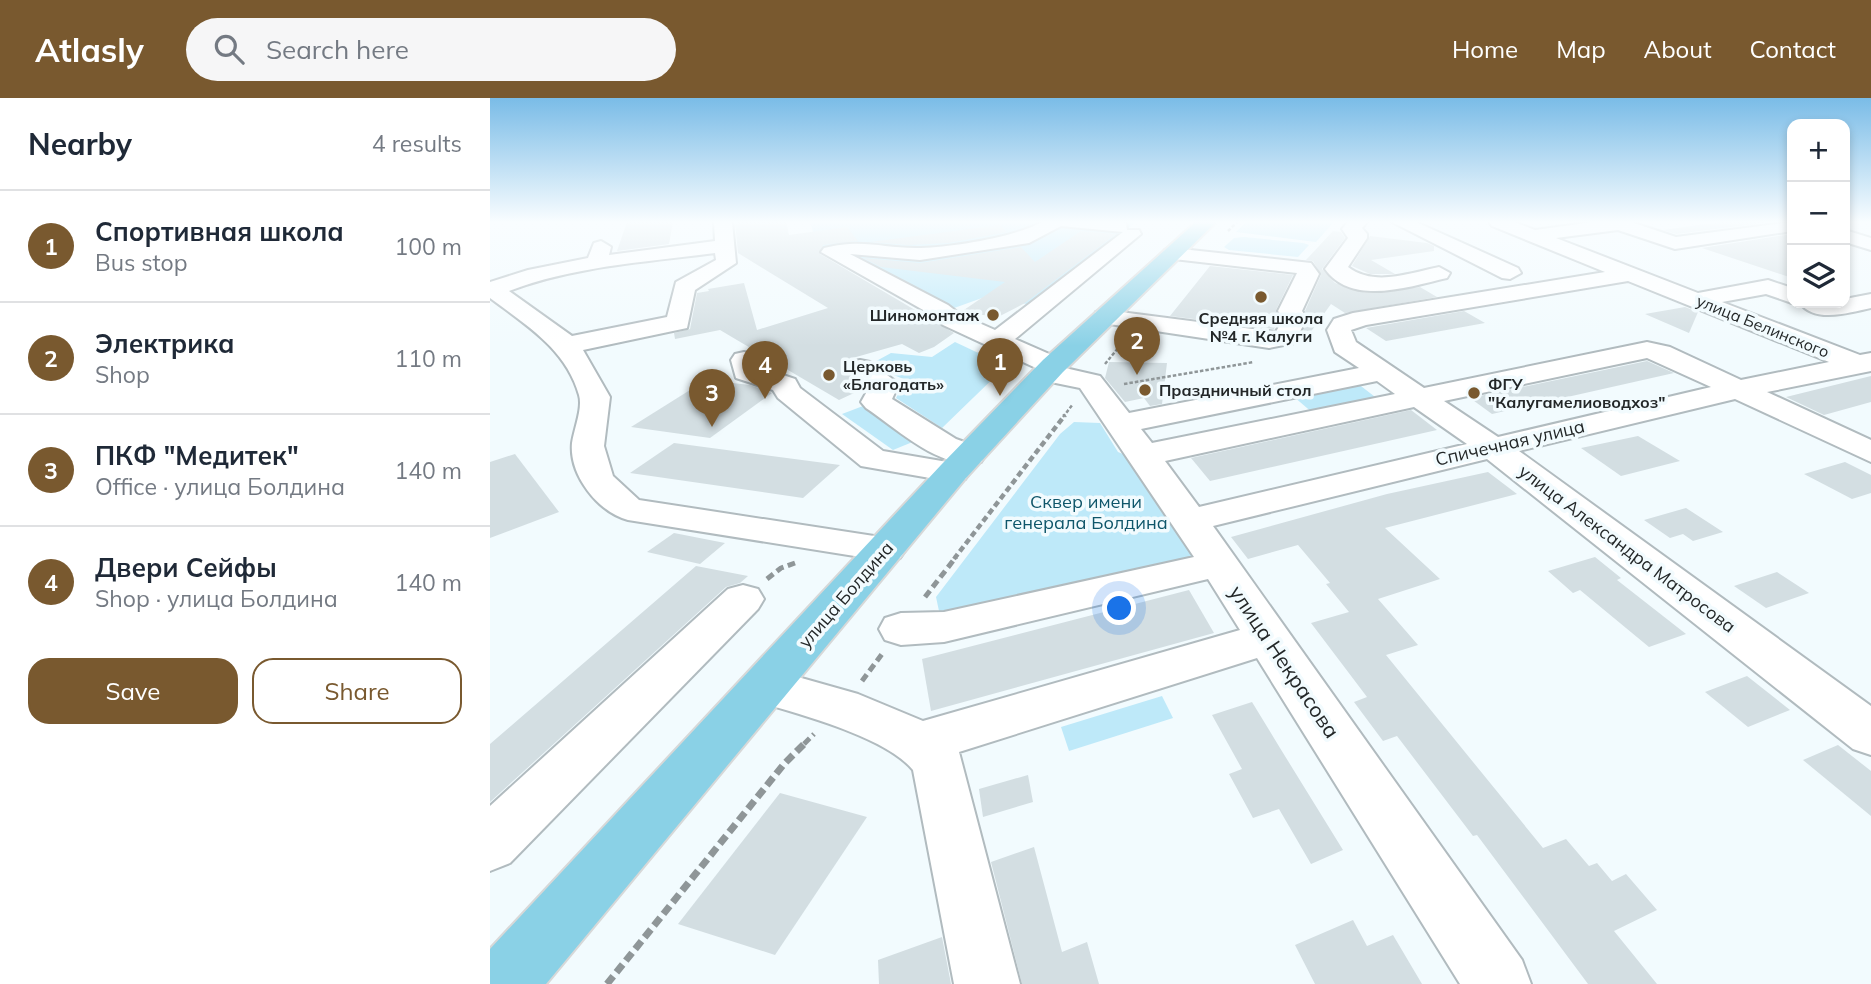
<!DOCTYPE html>
<html lang="en">
<head>
<meta charset="utf-8">
<style>
  body { margin:0; font-family:Mulish,sans-serif; background:#f6f6f7; color:#1f2937 }
  .controls { position:absolute; right:21px; top:21px; display:grid; overflow:hidden; border-radius:14px; box-shadow:0 4px 10px #0003 }
  .controls button { width:63px; height:63px; display:grid; place-items:center; padding:0; border:0; border-bottom:2px solid #e0e1e3; background:#fff; color:#1f2937; font:35px sans-serif }
  .you { position:absolute; left:630px; top:511px; width:24px; height:24px; margin:-18px; border:5px solid #fff; border-radius:50%; background:#1a73e8; box-shadow:0 0 0 10px #1a73e833 }
  .badge { display:grid; place-items:center; width:46px; height:46px; border-radius:50%; background:#79592f; color:#fff; font-size:23px; font-weight:700 }
  .pin { position:absolute; translate:-50% -58px; filter:drop-shadow(0 2px 4px #0008) }
  .pin::after { content:''; position:absolute; top:37px; width:24px; height:21px; background:inherit; clip-path:polygon(0 0,100% 0,50% 100%) }
  .list { margin:0; padding:0; list-style:none }
  h2 { display:flex; justify-content:space-between; align-items:center; height:91px; margin:0; padding:0 28px; font-size:30px }
  h2 small { font-size:23px; font-weight:400; color:#747a83 }
  .list li { display:grid; grid-template-columns:46px 1fr auto; gap:21px; align-items:center; box-sizing:border-box; height:112px; padding:0 28px; border-top:2px solid #e0e1e3 }
  .list b { display:block; font-size:26px; white-space:nowrap }
  .list p { margin:0; font-size:23px; white-space:nowrap; color:#747a83 }
  .list em { font-size:23px; font-style:normal; color:#747a83 }
  .actions { display:flex; gap:14px; padding:21px 28px }
  .actions a { flex:1; padding:16px 0; border:2px solid #79592f; border-radius:21px; text-align:center; font-size:24px; color:#79592f }
  .actions .main { background:#79592f; color:#fff }
  .icon { flex:none; width:38px; height:38px; fill:none; stroke:currentColor; stroke-width:2; stroke-linecap:round; stroke-linejoin:round }
  .map { position:relative; flex:none; width:1381px; height:886px; overflow:hidden }
  header { display:flex; align-items:center; gap:42px; box-sizing:border-box; height:98px; padding:0 35px; background:#79592f; color:#fff }
  header strong { font-size:33px }
  nav { display:flex; gap:38px; margin-inline-start:auto; font-size:24px }
  .search { width:490px; height:63px; background:#f6f6f7; display:flex; align-items:center; gap:18px; box-sizing:border-box; padding:0 24px; border-radius:38px; color:#747a83; font-size:26px }
  main { display:flex }
  aside { flex:1; background:#fff }
  .map>svg:first-child { display:block }
</style>
</head>
<body>
<header>
<strong>Atlasly</strong>
<div class="search"><svg class="icon" aria-label="search" viewBox="0 0 24 24"><circle cx="10" cy="10" r="6"/><path d="M15 15l6 6"/></svg>Search here</div>
<nav><a>Home</a><a>Map</a><a>About</a><a>Contact</a></nav>
</header>
<main>
<aside>
<h2>Nearby<small>4 results</small></h2>
<ul class="list">
<li><span class="badge">1</span><div><b>Спортивная школа</b><p>Bus stop</p></div><em>100 m</em></li>
<li><span class="badge">2</span><div><b>Электрика</b><p>Shop</p></div><em>110 m</em></li>
<li><span class="badge">3</span><div><b>ПКФ &quot;Медитек&quot;</b><p>Office · улица Болдина</p></div><em>140 m</em></li>
<li><span class="badge">4</span><div><b>Двери Сейфы</b><p>Shop · улица Болдина</p></div><em>140 m</em></li>
</ul>
<div class="actions"><a class="main">Save</a><a>Share</a></div>
</aside>
<div class="map">
<svg width="1381" height="886" viewBox="0 0 1381 886">
  <rect width="100%" height="100%" fill="#f2fbfe"/>
  <g fill="#bee9f9">
    <polygon points="320,124 646,124 537,206 492,200 442,218 329,153"/>
    <polygon points="756,124 844,124 826,144 746,134"/>
    <polygon points="754,139 813,145 819,147 808,159 739,152 734,149 744,140"/>
    <polygon points="465,244 516,268 452,330 406,300 416,282 379,267 401,255 442,259"/>
    <polygon points="867,285 889,302 824,316 803,298"/>
    <polygon points="373,308 425,343 403,352 352,316"/>
    <polygon points="584,324 610,325 628,354 645,361 705,459 485,513 449,513 446,499 570,336"/>
    <polygon points="672,598 683,620 579,653 571,629"/>
  </g>
  <g fill="#d3dee2">
    <polygon points="137,124 183,124 179,146 127,153"/>
    <polygon points="245,124 296,124 299,137 357,129 368,143 333,147 330,156 464,235 444,249 429,255 412,246 359,261 352,267 354,272 377,289 349,302 230,232 185,241 184,235 200,231 207,195 219,193 218,191 254,185 267,232 338,210 248,155"/>
    <polygon points="1230,124 1281,124 1186,136 1173,132"/>
    <polygon points="510,127 517,134 459,145 418,147 380,144"/>
    <polygon points="591,133 626,136 535,205 508,219 471,214 515,184 391,169 373,160 430,165 531,149 545,164"/>
    <polygon points="843,133 851,134 855,140 832,171 845,185 876,195 930,189 947,199 855,215 841,206 817,239 810,238 819,221 815,213 831,177 823,163 816,162"/>
    <polygon points="1302,136 1302,180 1212,150"/>
    <polygon points="880,138 937,145 944,148 944,153 881,162 905,176 880,176 862,168"/>
    <polygon points="720,168 803,177 786,212 790,220 784,231 680,218"/>
    <polygon points="1195,209 1208,214 1199,235 1155,216"/>
    <polygon points="974,213 995,225 896,243 876,230"/>
    <polygon points="1157,263 1184,275 1002,316 980,300"/>
    <polygon points="619,264 677,265 672,306 660,308 654,300 635,304 615,280"/>
    <polygon points="1381,278 1381,304 1334,317 1296,299"/>
    <polygon points="216,282 260,287 282,295 220,340 141,329"/>
    <polygon points="921,312 947,332 720,383 701,360"/>
    <polygon points="1148,338 1190,363 1131,378 1091,350"/>
    <polygon points="184,345 350,367 313,400 140,375"/>
    <polygon points="25,356 69,414 0,440 0,364"/>
    <polygon points="1355,364 1381,377 1381,395 1362,401 1314,376"/>
    <polygon points="998,374 1027,396 895,430 950,481 888,501 928,547 896,557 1053,750 1076,741 1099,768 1107,765 1122,783 1136,776 1167,812 1124,833 1167,886 1098,886 987,737 983,738 907,638 893,643 864,604 877,599 821,525 859,514 836,486 840,485 808,447 758,461 741,439 897,396"/>
    <polygon points="1196,410 1233,434 1203,443 1193,436 1180,440 1154,422"/>
    <polygon points="184,435 235,445 210,466 157,454"/>
    <polygon points="1105,459 1131,480 1127,482 1196,536 1159,549 1090,492 1083,495 1058,473"/>
    <polygon points="206,468 258,478 250,485 236,489 0,704 0,646"/>
    <polygon points="1287,474 1319,495 1276,510 1244,488"/>
    <polygon points="699,492 724,535 441,613 432,561"/>
    <polygon points="1257,578 1300,612 1258,629 1215,594"/>
    <polygon points="762,604 790,650 853,752 821,766 789,711 763,720 739,676 752,671 722,617"/>
    <polygon points="1348,647 1381,673 1381,718 1313,662"/>
    <polygon points="538,677 543,704 493,719 489,691"/>
    <polygon points="290,695 377,719 285,857 188,826"/>
    <polygon points="544,749 572,854 597,844 609,886 532,886 501,764"/>
    <polygon points="863,822 877,848 903,837 932,886 825,886 805,847"/>
    <polygon points="452,839 461,886 389,886 388,862"/>
  </g>
  <g fill="none" stroke-linecap="round" stroke-linejoin="round">
    <g stroke="#b1bbbf" stroke-width="4">
      <g id="minor">
        <path d="M224,124H242L246,165L205,192L197,230L93,252L120,299L114,348L123,378L149,402L410,442L416,451L410,460L396,463L138,422C108,414 79,377 82,345C84,331 93,310 89,297C76,251 36,227 0,200V184L38,172L98,160L104,145L111,143L121,149L119,157L225,143ZM225,155L226,162L186,184L177,219L82,238L19,193C84,168 157,164 225,155Z"/>
        <path d="M552,124H632L636,125L637,132H649L651,136L525,241L573,262L575,270L610,278L639,315L869,270L845,254L837,232L844,221L863,215L1115,174L1002,128L999,124H1024L1045,132L1103,124H1141L1186,139L1302,124V133L1185,151L1128,132L1066,140L1208,195L1278,182L1302,190V205L1276,196L1232,204L1370,257L1381,255V273L1277,294L1381,342V364L1245,301L1029,353L1381,608V657L1363,651L997,361L723,428L1032,862L1041,886H970L767,560L469,654L530,886H464L423,672C394,637 304,615 259,601L252,588L259,575L276,570L368,596L433,623L750,532L718,481L454,544L411,547L395,542L389,531L395,520L411,515L454,514L704,459L590,290L546,281L542,275L546,270L453,227L442,217L331,154L334,150C375,140 393,151 431,150C463,149 525,139 552,124ZM571,128L633,134L505,232L471,217L458,207L360,156L430,162L539,145ZM1138,183L1339,264L1251,282L1180,249L1157,244L934,290L866,244L861,232L876,227ZM1157,260L1221,289L1008,339L954,303ZM887,283L905,296L662,345L651,331ZM924,309L977,346L709,409L675,363Z"/>
        <path d="M858,124H877L872,130L877,136V140L858,169C885,189 919,175 949,169L960,175L957,180C921,188 862,209 835,171L858,140L852,131Z"/>
        <polygon points="902,124 926,124 1028,170 1031,175 1020,181 1012,180"/>
        <polygon points="1355,132 1381,140 1381,152 1355,144"/>
        <polygon points="682,150 821,165 829,176 812,213 817,220 804,245 779,250 606,224 603,219 606,214 615,212 786,234 793,220 788,213 807,175 675,160 672,156 675,152"/>
        <path d="M1381,196V210C1361,214 1325,226 1310,205H1355V201Z"/>
        <polygon points="254,254 263,256 269,269 305,281 310,290 393,353 475,367 480,374 475,381 463,384 371,368 288,300 283,292 246,280 241,262 245,256"/>
        <path d="M370,262L380,264L409,286L402,301L466,341L491,350L495,357L491,364C452,374 406,330 376,310L371,304L380,288L356,270L360,264Z"/>
        <polygon points="253,487 268,491 274,501 268,511 20,765 0,773 0,708 238,491"/>
      </g>
    </g>
    <g stroke="#d7d8d8" stroke-width="4">
      <polygon id="major" points="706,124 726,124 573,274 475,381 56,886 0,886 0,851 451,367 553,262"/>
    </g>
    <g stroke="#8f9698" stroke-width="2.5" stroke-dasharray="3.5 2" stroke-linecap="butt">
      <polyline points="738,133 747,124"/>
      <polyline points="615,266 634,243"/>
      <polyline points="634,286 764,264"/>
      <polyline points="573,319 583,306"/>
    </g>
    <polyline stroke="#8f9698" stroke-width="4.5" stroke-dasharray="6 3.5" stroke-linecap="butt" points="464,461 575,317"/>
    <g stroke="#8f9698" stroke-width="5" stroke-dasharray="8 4.5" stroke-linecap="butt">
      <polyline points="277,481 291,470 305,465"/>
      <polyline points="435,499 466,459"/>
      <polyline points="372,583 392,556"/>
      <polyline points="314,646 324,636"/>
    </g>
    <polyline stroke="#8f9698" stroke-width="7" stroke-dasharray="10 5" stroke-linecap="butt" points="117,886 294,666 316,644"/>
    <use href="#minor" fill="#fff" fill-rule="evenodd"/>
    <use href="#major" fill="#8ad1e6" fill-rule="evenodd"/>
  </g>
  <linearGradient id="sky" x2="0" y2="1"><stop stop-color="#7abce7"/><stop offset="0.5" stop-color="#f9fdff"/><stop offset="1" stop-color="#f9fdff" stop-opacity="0"/></linearGradient>
  <rect width="1381" height="248" fill="url(#sky)"/>
  <g fill="#79592f" stroke="#f2fbfe" stroke-width="2.5">
    <circle cx="771" cy="199" r="7"/>
    <circle cx="503" cy="217" r="7"/>
    <circle cx="339" cy="277" r="7"/>
    <circle cx="655" cy="292" r="7"/>
    <circle cx="984" cy="295" r="7"/>
  </g>
  <g text-anchor="middle" stroke-width="7" stroke-linejoin="round" paint-order="stroke">
    <g font-size="16" font-weight="bold" fill="#232728" stroke="#f2fbfe" text-anchor="start">
      <text x="489" y="223" text-anchor="end">Шиномонтаж</text>
      <text x="771" y="226" text-anchor="middle">Средняя школа<tspan x="771" dy="18">№4 г. Калуги</tspan></text>
      <text x="353" y="274">Церковь<tspan x="353" dy="18">«Благодать»</tspan></text>
      <text x="998" y="292">ФГУ<tspan x="998" dy="18">"Калугамелиоводхоз"</tspan></text>
      <text x="669" y="298">Праздничный стол</text>
    </g>
    <g font-size="16" fill="#232728" stroke="#f2fbfe">
      <text transform="translate(1273 228) rotate(22)" y="6">улица Белинского</text>
    </g>
    <g font-size="18" fill="#232728" stroke="#f2fbfe">
      <text transform="translate(1020 345) rotate(-13)" y="6">Спичечная улица</text>
      <text transform="translate(1137 451) rotate(37)" y="6">улица Александра Матросова</text>
      <text transform="translate(356 497) rotate(-49)" y="6">улица Болдина</text>
    </g>
    <g font-size="18" fill="#0f566a" stroke="#f2fbfe">
      <text x="596" y="410">Сквер имени<tspan x="596" dy="21">генерала Болдина</tspan></text>
    </g>
    <g font-size="21" fill="#232728" stroke="#f2fbfe">
      <text transform="translate(794 564) rotate(56)" y="7">улица Некрасова</text>
    </g>
  </g>
</svg>
<div class="controls">
<button>+</button>
<button>−</button>
<button><svg class="icon" aria-label="layers" viewBox="0 0 24 24"><path d="M12 4l9 5-9 5-9-5zM3 14l9 5 9-5"/></svg></button>
</div>
<div class="you"></div>
<div class="pin badge" style="left:510px;top:298px">1</div>
<div class="pin badge" style="left:647px;top:277px">2</div>
<div class="pin badge" style="left:222px;top:329px">3</div>
<div class="pin badge" style="left:275px;top:301px">4</div>
</div>
</main>
</body>
</html>
